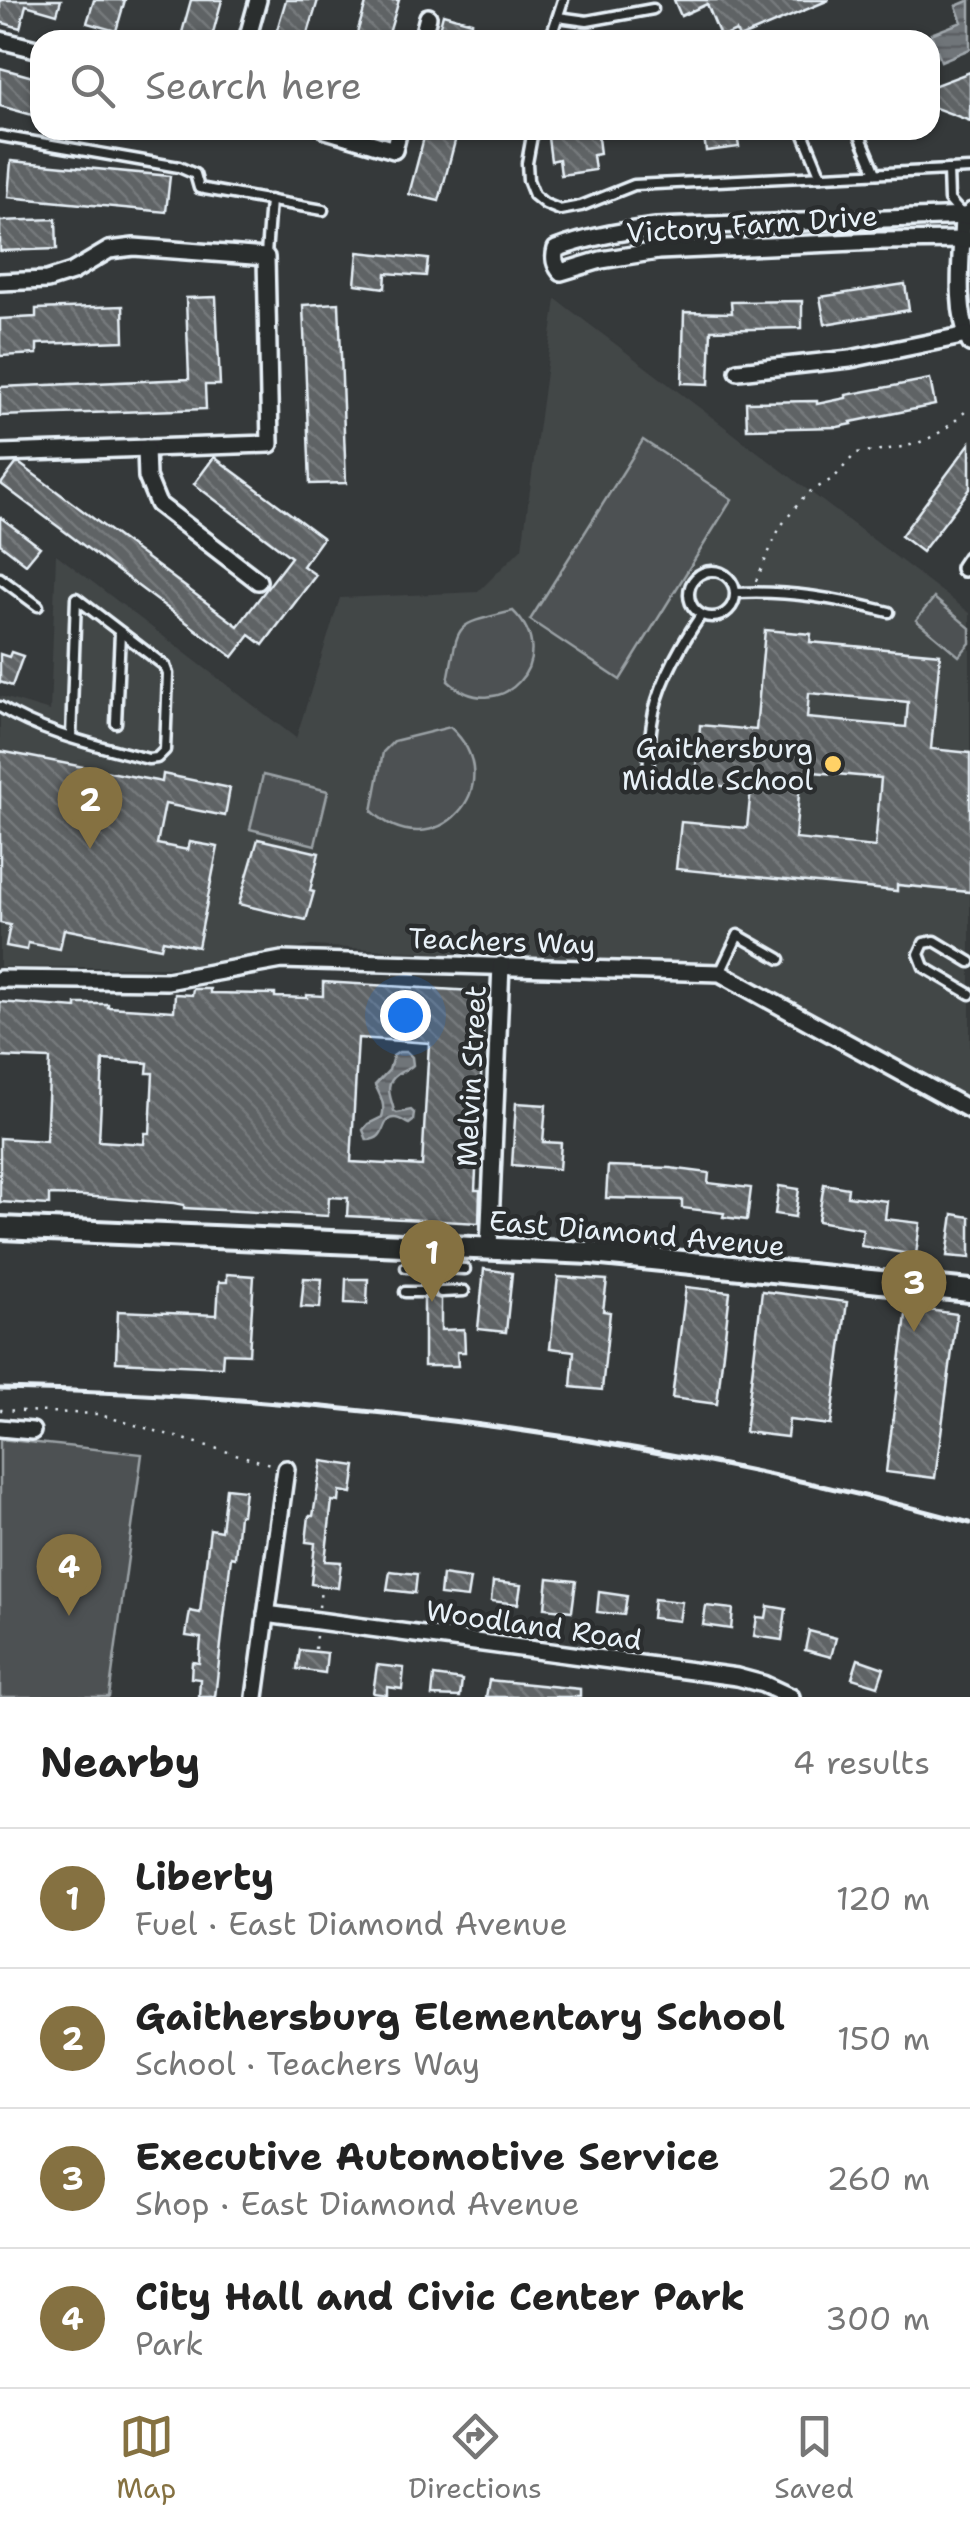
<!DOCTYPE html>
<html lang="en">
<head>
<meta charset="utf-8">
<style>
  body { margin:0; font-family:"Shantell Sans",sans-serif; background:#f2f2f2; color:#222 }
  .you { position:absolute; left:405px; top:1015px; width:35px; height:35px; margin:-25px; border:8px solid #fff; border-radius:50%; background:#1a73e8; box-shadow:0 0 0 15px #1a73e833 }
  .badge { display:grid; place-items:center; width:65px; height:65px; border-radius:50%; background:#857141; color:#fff; font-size:32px; font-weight:700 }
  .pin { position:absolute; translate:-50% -82px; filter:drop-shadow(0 2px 5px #0008) }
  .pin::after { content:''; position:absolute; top:52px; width:35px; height:30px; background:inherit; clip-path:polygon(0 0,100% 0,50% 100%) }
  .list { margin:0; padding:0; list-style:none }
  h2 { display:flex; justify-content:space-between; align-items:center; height:130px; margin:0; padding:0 40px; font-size:42px }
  h2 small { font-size:32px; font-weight:400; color:#767676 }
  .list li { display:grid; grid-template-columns:65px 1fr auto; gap:30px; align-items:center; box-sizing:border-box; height:140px; padding:0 40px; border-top:2px solid #e0e0e0 }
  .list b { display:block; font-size:38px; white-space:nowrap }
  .list p { margin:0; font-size:32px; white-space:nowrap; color:#767676 }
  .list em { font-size:32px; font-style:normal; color:#767676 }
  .icon { flex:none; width:55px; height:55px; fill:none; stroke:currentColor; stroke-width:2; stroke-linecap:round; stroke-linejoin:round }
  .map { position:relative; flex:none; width:970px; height:1697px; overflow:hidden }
  .search { position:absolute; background:#fff; box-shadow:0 2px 8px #0004; left:30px; right:30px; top:30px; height:110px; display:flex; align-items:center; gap:25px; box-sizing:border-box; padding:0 35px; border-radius:30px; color:#767676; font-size:38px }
  .sheet { height:690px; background:#fff }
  nav { display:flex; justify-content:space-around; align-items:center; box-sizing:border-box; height:140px; border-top:2px solid #e0e0e0; background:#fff; font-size:28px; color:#767676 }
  nav a { display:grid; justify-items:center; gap:5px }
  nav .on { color:#857141 }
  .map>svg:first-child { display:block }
</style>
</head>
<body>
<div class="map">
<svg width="970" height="1697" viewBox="0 0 970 1697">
  <defs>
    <pattern id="water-rules" width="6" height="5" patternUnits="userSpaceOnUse" patternTransform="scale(2.5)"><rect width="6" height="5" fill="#707579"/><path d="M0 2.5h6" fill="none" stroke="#5b5e62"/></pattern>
    <pattern id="building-back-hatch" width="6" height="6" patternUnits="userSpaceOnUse" patternTransform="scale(2.5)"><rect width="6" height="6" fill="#5f6365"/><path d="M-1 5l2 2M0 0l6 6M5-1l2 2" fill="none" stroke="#767a7c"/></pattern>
  </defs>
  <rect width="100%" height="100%" fill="#35393a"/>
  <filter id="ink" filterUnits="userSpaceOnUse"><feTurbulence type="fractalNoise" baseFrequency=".01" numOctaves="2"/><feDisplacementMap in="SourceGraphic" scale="20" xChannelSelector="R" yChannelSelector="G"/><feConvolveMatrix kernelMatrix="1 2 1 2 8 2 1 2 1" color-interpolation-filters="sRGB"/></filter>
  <g filter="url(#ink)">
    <polygon fill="#424647" points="556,299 970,613 970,1103 728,968 311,946 197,967 0,967 0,696 50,711 56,554 296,738 340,598 478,592 522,548"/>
    <g fill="#4d5152" stroke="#9aa1a5" stroke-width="2.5">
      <polygon points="643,440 732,499 620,680 530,620"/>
      <polygon points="934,598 970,628 970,643 959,656 916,620"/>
      <path d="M513,611C564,660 499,728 448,681C460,620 452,626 513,611Z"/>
      <path d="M450,727C514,785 433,870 372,811L383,752L394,741Z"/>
      <polygon points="263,775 328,791 315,845 250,829"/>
      <polygon points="0,1439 142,1454 109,1697 0,1697"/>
    </g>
    <g fill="url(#water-rules)" stroke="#a0a7ac" stroke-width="2.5">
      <polygon points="970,0 970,49 941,61 931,34 962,22 956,6"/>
      <path d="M399,1052H407L412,1057L413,1065C409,1069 403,1071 398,1074C382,1085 392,1099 394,1111L397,1113L411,1110L414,1113L413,1121L409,1124C404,1122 400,1118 395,1118C379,1117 389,1140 367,1140L363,1130L368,1124L382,1117C386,1105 380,1095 375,1085L389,1070L393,1056Z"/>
    </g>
    <g fill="url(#building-back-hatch)" stroke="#e8f1f8" stroke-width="2.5" fill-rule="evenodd">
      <polygon points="0,0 61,0 57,14 26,5 20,28 0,22"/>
      <polygon points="94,0 125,0 116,31 87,23"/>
      <polygon points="191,0 222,0 211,40 180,40"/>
      <polygon points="286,0 318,0 306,40 274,40"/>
      <polygon points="367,0 399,0 387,40 355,40"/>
      <polygon points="674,0 829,0 739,38 736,31 721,38 707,4 681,16"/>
      <polygon points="443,14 472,22 467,40 448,40 437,37"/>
      <polygon points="0,68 40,79 40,117 0,106"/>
      <polygon points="970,72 970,121 930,106 930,87"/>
      <polygon points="426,130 458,130 439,201 409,194"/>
      <polygon points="547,130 597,130 600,154 593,155 595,170 561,175 559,159 551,161"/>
      <polygon points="703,130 736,130 739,147 706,151"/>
      <polygon points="11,161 170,176 166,212 8,197"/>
      <polygon points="56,219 57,249 0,251 0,221"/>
      <polygon points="358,252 428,259 426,276 386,273 385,288 355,284"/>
      <polygon points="905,284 909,310 825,324 820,297"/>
      <polygon points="216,297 220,385 205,385 206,409 0,416 0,387 189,379 186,298"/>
      <polygon points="802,301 802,328 711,330 709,384 682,383 684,312 732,313 731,302"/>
      <polygon points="339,303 346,483 310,484 303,305"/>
      <polygon points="123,306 124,341 37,344 37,354 0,356 0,319 36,317 36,309"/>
      <polygon points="930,379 935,405 851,422 852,424 838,427 747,429 746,402 817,401 817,404 846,398 846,395"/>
      <polygon points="970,443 970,489 922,552 901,536"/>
      <polygon points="214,457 323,538 303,566 316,575 263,645 250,635 233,657 1,484 16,464 20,464 238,626 291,557 194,484"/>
      <polygon points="0,517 40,547 26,564 0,544"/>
      <path d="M765,630L811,634L810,642L940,654L931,749L970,753V892L897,885V891L676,869L681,822L747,828L751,789L695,783L697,757L663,754L665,740L699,743L700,725L756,730ZM809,693L908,702L906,727L807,718ZM801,771L881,778L875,847L795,839Z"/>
      <polygon points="11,652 23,656 12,686 0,682 0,654 9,657"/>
      <polygon points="0,751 162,782 163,774 230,788 225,816 165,804 157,844 188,850 190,842 218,847 198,947 163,940 161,948 64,929 60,949 28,943 27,950 6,946 10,925 0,923"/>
      <polygon points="258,839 319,853 310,891 314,892 306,920 239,904"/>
      <path d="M323,982L489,992L487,1021H484L475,1190H480L479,1223L347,1216L348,1198L329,1197L328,1216L184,1208V1205L174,1203L82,1196L49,1195V1205L0,1202V1138L46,1141L50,1059L0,1057V1002L76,1008V1004H108V1007L174,1011L175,994L192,995L193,989H210V993L275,994V997L307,998V995L323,996ZM358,1038L429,1043L422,1166L351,1162ZM103,1060L148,1063L147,1073H153L150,1133H145L144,1144L99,1141Z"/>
      <polygon points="516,1103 546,1105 543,1142 561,1143 559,1169 512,1165"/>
      <polygon points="608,1166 670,1168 709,1173 708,1183 751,1188 747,1220 723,1217 724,1213 682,1208 682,1200 606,1198"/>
      <polygon points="824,1184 848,1188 847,1196 887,1201 885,1219 920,1223 916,1255 861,1246 863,1229 818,1221"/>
      <polygon points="779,1186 799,1189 795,1217 775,1214"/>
      <polygon points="953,1214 970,1217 970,1258 947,1256"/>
      <polygon points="484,1269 512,1273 506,1332 478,1329"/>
      <polygon points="227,1274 254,1276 249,1354 223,1353 222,1367 116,1362 118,1311 217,1315 219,1282 227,1282"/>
      <polygon points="423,1275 440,1276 440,1285 434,1291 435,1297 441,1299 441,1330 464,1329 465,1352 457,1352 458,1366 424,1366 424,1299 429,1297 430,1291 423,1285"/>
      <polygon points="558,1277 607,1280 603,1311 610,1312 602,1390 571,1387 574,1351 550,1348"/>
      <polygon points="304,1278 322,1279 320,1308 301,1307"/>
      <polygon points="346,1279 368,1279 367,1304 345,1303"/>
      <polygon points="686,1287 730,1292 717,1404 672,1398"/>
      <polygon points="762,1291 847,1302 831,1425 789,1420 787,1437 745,1432"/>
      <polygon points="907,1307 957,1314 935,1478 886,1472"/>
      <polygon points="322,1461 356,1466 352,1493 340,1491 339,1502 332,1501 325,1561 341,1562 338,1588 311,1584 315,1543 306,1542 309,1516 313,1516"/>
      <polygon points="226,1488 245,1490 242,1515 239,1515 235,1558 231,1557 215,1697 199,1697 200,1679 191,1678 192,1662 199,1663 201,1638 186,1636 190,1611 200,1613 210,1529 221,1531"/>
      <polygon points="390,1571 417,1574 415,1593 387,1590"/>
      <polygon points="442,1575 470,1579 467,1598 440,1595"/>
      <polygon points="548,1578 576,1581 572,1611 545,1608"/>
      <polygon points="493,1582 521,1585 518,1604 491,1601"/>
      <polygon points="599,1592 627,1596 624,1615 597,1612"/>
      <polygon points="654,1599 682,1602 679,1621 652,1618"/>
      <polygon points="706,1606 733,1609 731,1629 703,1625"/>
      <polygon points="768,1606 786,1609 782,1640 754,1636 757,1617 766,1618"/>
      <polygon points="809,1631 836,1638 831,1657 805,1650"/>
      <polygon points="300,1650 327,1653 325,1673 297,1669"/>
      <polygon points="858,1659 884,1668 878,1686 852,1678"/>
      <polygon points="377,1665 404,1668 402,1689 387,1687 387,1695 373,1693"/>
      <polygon points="434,1676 462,1680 460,1697 432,1696"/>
      <polygon points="489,1680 580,1689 580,1697 486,1697"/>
    </g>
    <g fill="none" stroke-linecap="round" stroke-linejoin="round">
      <g stroke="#e8f1f8" stroke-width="15">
        <g id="service">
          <polyline points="558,17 587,21 653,9"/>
          <polyline points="550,40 563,0"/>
          <polyline points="819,40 820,40"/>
          <polyline points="533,130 527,163 528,180 534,195 545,204 560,210 581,206 634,185 970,169"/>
          <polyline points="802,130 821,176"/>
          <polyline points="858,130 876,173"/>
          <polyline points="0,136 179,167 195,174 199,188 323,210"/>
          <polyline points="948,170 949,200 963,216 970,208"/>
          <polyline points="266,255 270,200"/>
          <circle cx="712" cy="594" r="23"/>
          <polyline points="0,578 38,606"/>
          <path d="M736,593C789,590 837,599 889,612"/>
          <path d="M0,707C45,735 97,745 148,759L157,758L165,750L168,674L165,666L76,598L71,738"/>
          <polyline points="116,723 120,632"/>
          <path d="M648,779C649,760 649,741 652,723C657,685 680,646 701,615"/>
          <polyline points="970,962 935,941 924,943 919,954 924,967 970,994"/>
          <polyline points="720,973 738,935 780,959"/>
          <polyline points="406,1267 465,1269"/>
          <polyline points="405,1292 423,1292"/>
          <polyline points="441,1292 464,1291"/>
        </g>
      </g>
      <g stroke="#e8f1f8" stroke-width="22">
        <g id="minor">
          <polyline points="0,40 40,50"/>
          <polyline points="247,40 258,0"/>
          <polyline points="422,40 428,17"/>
          <polyline points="326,130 394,150 399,130"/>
          <path d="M963,216C962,257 954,305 970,343"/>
          <path d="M970,216L656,227C622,231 588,237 556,249C553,259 555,265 561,272L601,260L658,251L878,241L970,240"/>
          <polyline points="0,282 47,280 72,272 109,250 134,247 266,257 270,444 0,453"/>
          <polyline points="738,371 850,359 967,335"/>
          <polyline points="146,448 147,477 158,504 258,581"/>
          <polyline points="964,568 970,559"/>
          <polyline points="0,979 167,981 282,960 720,973 970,1110"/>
          <polyline points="489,1248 501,965"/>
          <polyline points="0,1428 32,1431"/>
          <polyline points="266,1614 737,1677 763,1684 791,1697"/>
          <polyline points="255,1697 286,1469"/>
        </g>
      </g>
      <g stroke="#e8f1f8" stroke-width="28">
        <polyline id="tertiary" points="0,1228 592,1253 970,1291"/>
      </g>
      <g stroke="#e8f1f8" stroke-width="2.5" stroke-dasharray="2.5 8" stroke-linecap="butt">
        <path d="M756,581L780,527L806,494L834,478L856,453C912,446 928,448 970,407"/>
        <polyline points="0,1410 97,1414 270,1464"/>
        <polyline points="319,1607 321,1589"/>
        <polyline points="315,1649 316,1635"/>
      </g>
      <use href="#service" stroke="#2a2d2e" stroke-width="8"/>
      <use href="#minor" stroke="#2a2d2e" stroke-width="15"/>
      <use href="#tertiary" stroke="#2a2d2e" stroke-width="20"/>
      <path stroke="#e8f1f8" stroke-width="5" d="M0,1389C326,1395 655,1437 970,1523"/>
    </g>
  </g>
  <circle fill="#ffd166" stroke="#2a2d2e" stroke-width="4" cx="833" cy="764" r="10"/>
  <g text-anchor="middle" stroke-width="9" stroke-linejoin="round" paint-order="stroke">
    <g font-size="28" fill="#e8f1f8" stroke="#2a2d2e">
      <text transform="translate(752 224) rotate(-4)" y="10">Victory Farm Drive</text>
      <text transform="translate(502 941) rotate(2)" y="10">Teachers Way</text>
      <text transform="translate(471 1076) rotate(-87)" y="10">Melvin Street</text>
      <text transform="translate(637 1233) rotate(5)" y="10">East Diamond Avenue</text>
      <text transform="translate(534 1625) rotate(8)" y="10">Woodland Road</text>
    </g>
    <g font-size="28" fill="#e8f1f8" stroke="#2a2d2e" text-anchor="end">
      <text x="813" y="758">Gaithersburg<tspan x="813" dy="32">Middle School</tspan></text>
    </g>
  </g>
</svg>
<div class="you"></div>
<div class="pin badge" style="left:432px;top:1302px">1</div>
<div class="pin badge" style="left:90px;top:849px">2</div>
<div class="pin badge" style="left:914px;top:1332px">3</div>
<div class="pin badge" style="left:69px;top:1616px">4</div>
<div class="search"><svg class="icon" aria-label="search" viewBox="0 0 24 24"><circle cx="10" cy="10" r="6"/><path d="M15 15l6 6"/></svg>Search here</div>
</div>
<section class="sheet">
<h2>Nearby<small>4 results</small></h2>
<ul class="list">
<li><span class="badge">1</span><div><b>Liberty</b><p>Fuel · East Diamond Avenue</p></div><em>120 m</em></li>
<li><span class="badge">2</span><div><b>Gaithersburg Elementary School</b><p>School · Teachers Way</p></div><em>150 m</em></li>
<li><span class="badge">3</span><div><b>Executive Automotive Service</b><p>Shop · East Diamond Avenue</p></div><em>260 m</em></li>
<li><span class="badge">4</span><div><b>City Hall and Civic Center Park</b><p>Park</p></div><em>300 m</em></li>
</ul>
</section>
<nav>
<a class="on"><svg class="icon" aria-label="map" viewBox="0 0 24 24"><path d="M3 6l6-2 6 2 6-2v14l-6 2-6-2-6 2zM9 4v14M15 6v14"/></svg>Map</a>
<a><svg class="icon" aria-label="directions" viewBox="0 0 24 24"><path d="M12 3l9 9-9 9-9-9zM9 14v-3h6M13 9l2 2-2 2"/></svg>Directions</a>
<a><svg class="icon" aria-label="saved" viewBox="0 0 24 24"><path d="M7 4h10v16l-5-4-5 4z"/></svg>Saved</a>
</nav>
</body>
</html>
